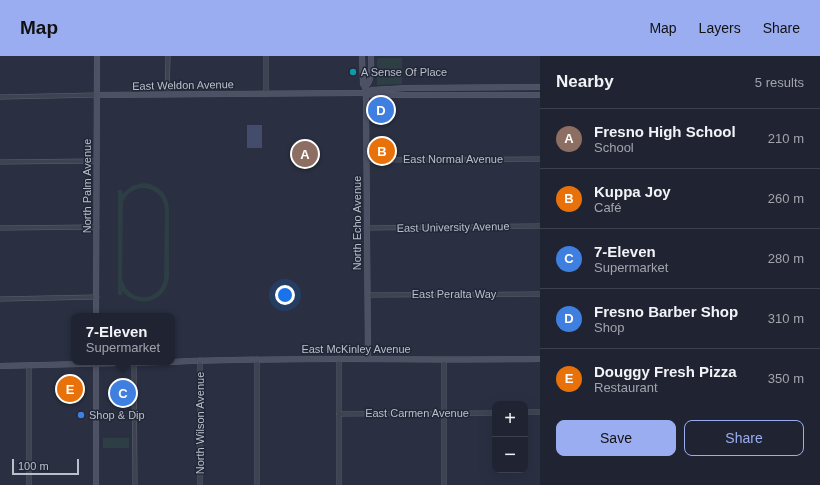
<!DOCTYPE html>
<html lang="en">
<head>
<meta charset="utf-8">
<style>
  body { margin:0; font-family:Arial,sans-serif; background:#2d303e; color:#f1f3f6 }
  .controls { position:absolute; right:12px; bottom:12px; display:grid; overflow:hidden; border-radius:8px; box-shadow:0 4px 16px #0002 }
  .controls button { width:36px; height:36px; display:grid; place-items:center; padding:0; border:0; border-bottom:1px solid #3d414d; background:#202432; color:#f1f3f6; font:20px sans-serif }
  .scale { position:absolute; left:12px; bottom:10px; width:67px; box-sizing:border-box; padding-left:4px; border:2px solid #bbbfcc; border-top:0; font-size:11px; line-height:14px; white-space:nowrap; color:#bbbfcc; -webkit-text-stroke:3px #222737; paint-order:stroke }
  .you { position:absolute; left:285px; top:239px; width:14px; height:14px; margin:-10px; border:3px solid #fff; border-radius:50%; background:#1a73e8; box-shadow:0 0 0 6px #1a73e833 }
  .badge { display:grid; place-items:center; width:26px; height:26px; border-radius:50%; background:#9badf1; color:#fff; font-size:13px; font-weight:700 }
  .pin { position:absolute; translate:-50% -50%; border:2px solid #fff; box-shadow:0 1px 4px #0006 }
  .popup { position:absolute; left:71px; top:257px; width:104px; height:52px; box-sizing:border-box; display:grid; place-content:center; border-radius:8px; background:#202432; filter:drop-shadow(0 1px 3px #0005); font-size:13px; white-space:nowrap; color:#a2a4ac }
  .popup b { font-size:15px; color:#f1f3f6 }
  .popup::after { content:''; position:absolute; left:50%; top:100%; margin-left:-8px; border:8px solid transparent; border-top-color:#202432 }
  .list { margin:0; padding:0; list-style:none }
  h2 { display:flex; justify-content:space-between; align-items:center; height:52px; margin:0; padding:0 16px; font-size:17px }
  h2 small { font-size:13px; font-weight:400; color:#a2a4ac }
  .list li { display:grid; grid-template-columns:26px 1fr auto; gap:12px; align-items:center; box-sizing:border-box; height:60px; padding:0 16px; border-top:1px solid #3d414d }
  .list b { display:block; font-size:15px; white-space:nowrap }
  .list p { margin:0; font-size:13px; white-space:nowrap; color:#a2a4ac }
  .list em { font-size:13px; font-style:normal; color:#a2a4ac }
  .actions { display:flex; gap:8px; padding:12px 16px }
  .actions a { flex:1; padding:9px 0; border:1px solid #9badf1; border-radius:8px; text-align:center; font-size:14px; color:#9badf1 }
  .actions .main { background:#9badf1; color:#111 }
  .map { position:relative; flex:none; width:540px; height:429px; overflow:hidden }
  header { display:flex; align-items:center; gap:24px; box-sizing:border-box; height:56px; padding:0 20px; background:#9badf1; color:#111 }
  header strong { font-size:19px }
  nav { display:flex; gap:22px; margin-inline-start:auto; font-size:14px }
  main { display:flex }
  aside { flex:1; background:#202432 }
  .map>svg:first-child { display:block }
</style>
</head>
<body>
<header>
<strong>Map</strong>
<nav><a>Map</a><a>Layers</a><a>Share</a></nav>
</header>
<main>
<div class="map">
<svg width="540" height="429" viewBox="0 0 540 429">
  <rect width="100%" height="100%" fill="#2a3042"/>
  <g fill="#2d3e44" fill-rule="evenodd">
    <polygon points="379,2 402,2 402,28 377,29 377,3"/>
    <path d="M143,127C158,128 168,138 169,153V220C167,246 139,254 122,235V239H118V134H122V138L132,130ZM143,132C156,133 164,141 165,153L164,224C158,249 124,246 122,220L123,146C127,137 133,133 143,132Z"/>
    <rect x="103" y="382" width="26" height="10"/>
  </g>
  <rect fill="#434d6b" x="247" y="69" width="15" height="23"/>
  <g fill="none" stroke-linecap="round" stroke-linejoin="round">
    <g stroke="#5c606f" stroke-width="5">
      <g id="street">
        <polyline points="266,0 266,38"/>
        <polyline points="167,39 168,0"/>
        <polyline points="0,41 97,39"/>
        <polyline points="366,104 540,103"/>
        <polyline points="0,106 97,105"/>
        <polyline points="0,172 97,171"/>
        <polyline points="366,172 540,170"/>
        <polyline points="367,239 540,238"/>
        <polyline points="0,243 97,241"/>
        <polyline points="339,302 339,429"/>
        <polyline points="200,304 200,429"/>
        <polyline points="134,307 135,429"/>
        <polyline points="525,356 540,356"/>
        <polyline points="339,358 495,357"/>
        <polyline points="29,429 29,309"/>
        <polyline points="257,429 257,303"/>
        <polyline points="444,429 444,304"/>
      </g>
    </g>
    <g stroke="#5c606f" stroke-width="6">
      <g id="secondary">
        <polyline points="362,0 363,28 365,31 366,43 368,303"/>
        <path d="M365,31C373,25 371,9 371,0"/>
        <polyline points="365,37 372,34 407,32 540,31"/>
        <polyline points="97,39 358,37 365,37 372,39 540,39"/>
        <polyline points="96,260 97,0"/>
        <polyline points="96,306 96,429"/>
        <path d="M172,306C295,300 417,305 540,303"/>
        <polyline points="0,310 163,306"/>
      </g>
    </g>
    <use href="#street" stroke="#3e4352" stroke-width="4"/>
    <use href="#secondary" stroke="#4c5164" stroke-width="5.5"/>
  </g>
  <circle fill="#0f9aa8" stroke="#222737" stroke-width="1.5" cx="353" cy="16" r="4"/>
  <circle fill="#3f7fe0" stroke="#222737" stroke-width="1.5" cx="81" cy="359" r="4"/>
  <g text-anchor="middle" stroke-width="3" stroke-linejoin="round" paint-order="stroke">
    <g font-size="11" fill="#bbbfcc" stroke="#222737" text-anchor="start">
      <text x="361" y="20">A Sense Of Place</text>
      <text x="89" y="363">Shop &amp; Dip</text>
    </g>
    <g font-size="11" fill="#bbbfcc" stroke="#222737">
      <text transform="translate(183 29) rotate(-1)" y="4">East Weldon Avenue</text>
      <text x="453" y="107">East Normal Avenue</text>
      <text transform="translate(87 130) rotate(-90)" y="4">North Palm Avenue</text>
      <text transform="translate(357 167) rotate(-90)" y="4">North Echo Avenue</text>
      <text transform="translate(453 171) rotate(-1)" y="4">East University Avenue</text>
      <text x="454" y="242">East Peralta Way</text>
      <text x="356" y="297">East McKinley Avenue</text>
      <text x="417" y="361">East Carmen Avenue</text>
      <text transform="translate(200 367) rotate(-90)" y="4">North Wilson Avenue</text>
    </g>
  </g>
</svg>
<div class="controls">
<button>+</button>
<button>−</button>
</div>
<div class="scale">100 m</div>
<div class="you"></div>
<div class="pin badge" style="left:305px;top:98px;background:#8d6e63">A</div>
<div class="pin badge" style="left:382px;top:95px;background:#e8710a">B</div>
<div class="pin badge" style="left:123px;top:337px;background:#3f7fe0">C</div>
<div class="popup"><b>7-Eleven</b>Supermarket</div>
<div class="pin badge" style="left:381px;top:54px;background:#3f7fe0">D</div>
<div class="pin badge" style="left:70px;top:333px;background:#e8710a">E</div>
</div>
<aside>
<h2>Nearby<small>5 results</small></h2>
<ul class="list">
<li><span class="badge" style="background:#8d6e63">A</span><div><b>Fresno High School</b><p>School</p></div><em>210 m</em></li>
<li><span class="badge" style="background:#e8710a">B</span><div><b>Kuppa Joy</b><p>Café</p></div><em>260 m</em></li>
<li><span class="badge" style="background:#3f7fe0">C</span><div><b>7-Eleven</b><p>Supermarket</p></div><em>280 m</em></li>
<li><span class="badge" style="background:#3f7fe0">D</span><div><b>Fresno Barber Shop</b><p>Shop</p></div><em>310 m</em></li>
<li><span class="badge" style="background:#e8710a">E</span><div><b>Douggy Fresh Pizza</b><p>Restaurant</p></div><em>350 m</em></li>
</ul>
<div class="actions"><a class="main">Save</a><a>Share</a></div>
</aside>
</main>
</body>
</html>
